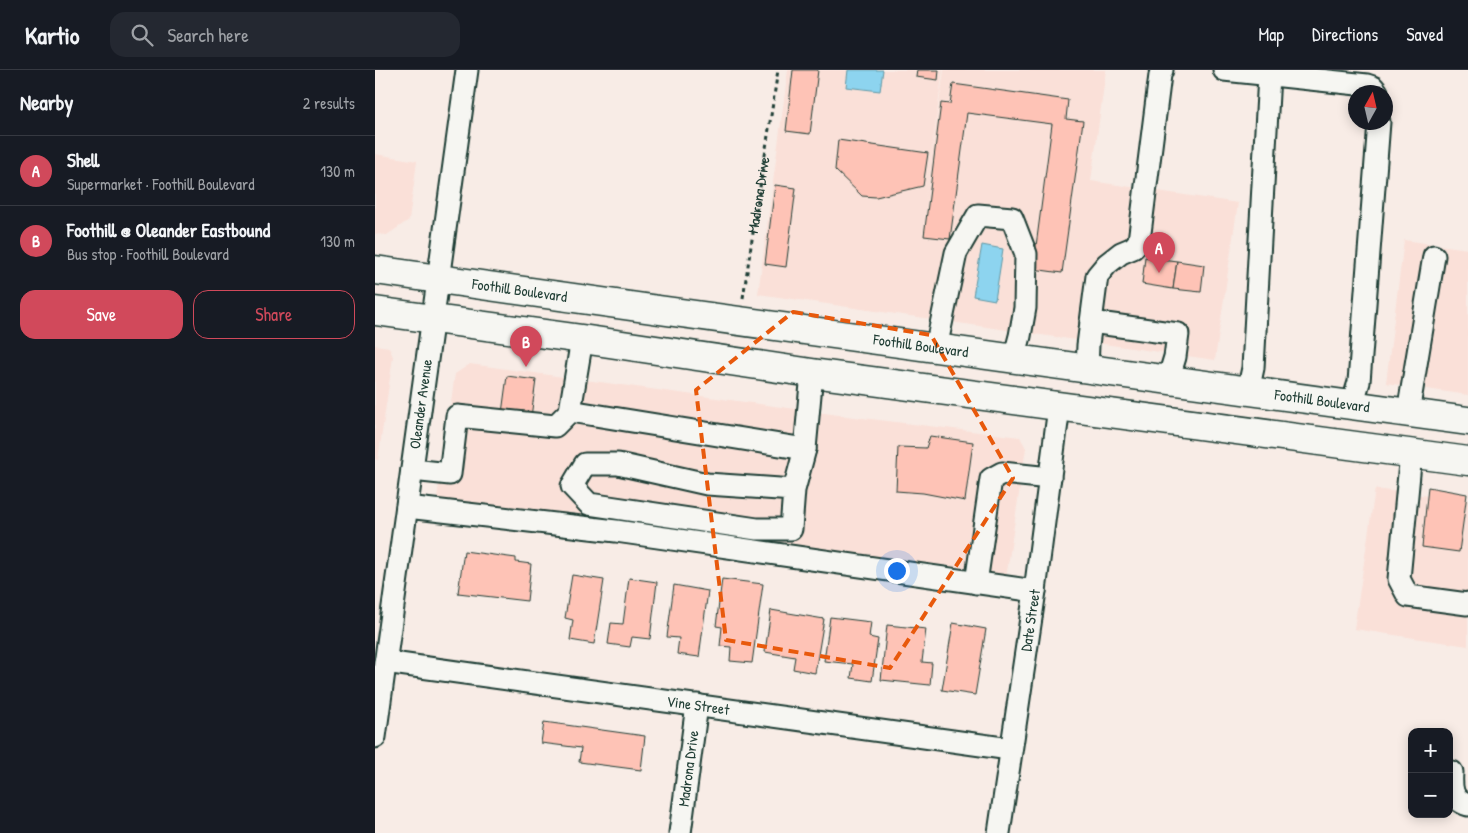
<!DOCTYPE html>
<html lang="en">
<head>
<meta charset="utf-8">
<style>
  body { margin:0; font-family:"Patrick Hand",sans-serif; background:#242831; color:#f1f3f6 }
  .controls { position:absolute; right:15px; bottom:15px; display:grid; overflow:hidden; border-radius:10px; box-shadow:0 2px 12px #0003 }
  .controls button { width:45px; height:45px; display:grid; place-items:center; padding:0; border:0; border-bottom:1px solid #363941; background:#171b24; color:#f1f3f6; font:25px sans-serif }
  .compass { position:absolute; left:973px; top:15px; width:45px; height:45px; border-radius:50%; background:#171b24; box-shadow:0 2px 12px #0003; rotate:8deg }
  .you { position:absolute; left:521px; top:500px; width:18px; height:18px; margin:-12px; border:4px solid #fff; border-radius:50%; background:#1a73e8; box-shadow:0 0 0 8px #1a73e833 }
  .badge { display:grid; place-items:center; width:32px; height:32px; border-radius:50%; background:#d1495b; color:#fff; font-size:16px; font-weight:700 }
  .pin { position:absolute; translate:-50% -41px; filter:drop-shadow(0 1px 2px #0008) }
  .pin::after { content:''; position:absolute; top:26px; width:18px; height:15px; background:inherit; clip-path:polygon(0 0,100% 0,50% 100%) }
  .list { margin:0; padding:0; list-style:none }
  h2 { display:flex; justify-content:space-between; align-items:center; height:65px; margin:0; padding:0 20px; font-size:21px }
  h2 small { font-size:16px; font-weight:400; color:#9ea1a6 }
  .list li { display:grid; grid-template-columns:32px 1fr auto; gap:15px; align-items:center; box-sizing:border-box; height:70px; padding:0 20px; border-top:1px solid #363941 }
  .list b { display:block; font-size:19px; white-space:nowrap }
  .list p { margin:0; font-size:16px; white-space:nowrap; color:#9ea1a6 }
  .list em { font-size:16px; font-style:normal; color:#9ea1a6 }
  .actions { display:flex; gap:10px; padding:15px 20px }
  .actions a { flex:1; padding:11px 0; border:1px solid #d1495b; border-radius:15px; text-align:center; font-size:18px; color:#d1495b }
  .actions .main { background:#d1495b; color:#fff }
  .icon { flex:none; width:28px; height:28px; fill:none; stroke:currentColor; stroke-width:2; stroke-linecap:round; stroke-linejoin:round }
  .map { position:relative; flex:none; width:1093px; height:763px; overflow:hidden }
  header { display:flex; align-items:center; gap:30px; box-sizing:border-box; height:70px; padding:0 25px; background:#171b24; border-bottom:1px solid #363941 }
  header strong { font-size:24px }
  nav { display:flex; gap:28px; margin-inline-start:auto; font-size:18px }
  .search { width:350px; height:45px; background:#242831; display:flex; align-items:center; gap:12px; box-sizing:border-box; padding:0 18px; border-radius:15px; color:#9ea1a6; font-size:19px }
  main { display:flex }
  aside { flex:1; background:#171b24 }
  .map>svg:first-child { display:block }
</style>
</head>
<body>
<header>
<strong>Kartio</strong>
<div class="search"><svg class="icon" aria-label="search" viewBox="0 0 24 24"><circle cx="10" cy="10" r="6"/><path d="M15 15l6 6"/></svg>Search here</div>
<nav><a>Map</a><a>Directions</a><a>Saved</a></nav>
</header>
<main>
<aside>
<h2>Nearby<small>2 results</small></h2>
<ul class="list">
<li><span class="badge">A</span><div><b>Shell</b><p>Supermarket · Foothill Boulevard</p></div><em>130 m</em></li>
<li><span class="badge">B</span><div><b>Foothill @ Oleander Eastbound</b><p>Bus stop · Foothill Boulevard</p></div><em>130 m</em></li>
</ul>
<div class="actions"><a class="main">Save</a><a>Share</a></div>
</aside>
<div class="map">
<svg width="1093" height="763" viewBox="0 0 1093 763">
  <rect width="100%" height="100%" fill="#f8ece6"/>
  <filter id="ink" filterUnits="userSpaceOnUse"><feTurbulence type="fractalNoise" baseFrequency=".02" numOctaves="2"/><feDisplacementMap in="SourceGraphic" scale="10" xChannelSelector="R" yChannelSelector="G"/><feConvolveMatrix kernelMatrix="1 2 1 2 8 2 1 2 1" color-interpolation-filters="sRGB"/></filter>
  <g filter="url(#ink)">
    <g fill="#fae0d8">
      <polygon points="413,0 568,0 550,129 569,0 731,0 716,111 863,133 840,290 383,224"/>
      <polygon points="0,84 42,91 34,150 12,165 0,164"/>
      <polygon points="1029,170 1093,179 1093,325 1011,313"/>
      <polygon points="0,275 14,277 18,287 3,390 0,389"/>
      <polygon points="95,294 471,346 645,367 651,378 628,528 59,448 80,304"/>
      <polygon points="1000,419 1093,431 1093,576 979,559"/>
    </g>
    <g fill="#8dd4ef" stroke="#6198a4">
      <polygon points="473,0 508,0 505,21 471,17"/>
      <polygon points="607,175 628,179 620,230 598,226"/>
    </g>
    <g fill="#fec3b6" stroke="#1f3d34">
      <polygon points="418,0 443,0 435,64 411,61"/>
      <polygon points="542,0 564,0 563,10 541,7"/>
      <polygon points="578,14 693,30 691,49 708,51 687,203 658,199 677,54 592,43 575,169 549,166 566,33 575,34"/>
      <polygon points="463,70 553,83 548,116 501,127 487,126 460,100"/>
      <polygon points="400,115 421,118 411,197 390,194"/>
      <polygon points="770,187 802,191 798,219 767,214"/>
      <polygon points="802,191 829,195 826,222 798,219"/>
      <polygon points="132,306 161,310 156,347 127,343"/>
      <polygon points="555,366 598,372 590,431 548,423 521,421 523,377 551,378"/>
      <polygon points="1053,417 1092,424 1084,482 1047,477"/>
      <polygon points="89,481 141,488 141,492 156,494 152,531 83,523"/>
      <polygon points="197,505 229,510 219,574 195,570 198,550 190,548"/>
      <polygon points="254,508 282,512 275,569 257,567 255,577 233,574 236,553 248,554"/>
      <polygon points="347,509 388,514 377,593 355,591 356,577 345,576 347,557 341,556"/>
      <polygon points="299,515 333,521 324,587 302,584 304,568 292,567"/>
      <polygon points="396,540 449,549 440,603 418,599 420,587 390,582"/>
      <polygon points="455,547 496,552 494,567 503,569 497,611 476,608 478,594 449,591"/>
      <polygon points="578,553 611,559 600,625 567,620"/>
      <polygon points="512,555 551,559 547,592 557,593 555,615 506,610"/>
      <polygon points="169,652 270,666 266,700 204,692 206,678 166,673"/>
    </g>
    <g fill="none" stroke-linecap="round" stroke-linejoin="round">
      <g stroke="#1f3d34" stroke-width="25">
        <g id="minor">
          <polyline points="849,0 992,15 998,17 1002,22"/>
          <polyline points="716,252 803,264 800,287 793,310"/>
          <polyline points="561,278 581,183 603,145 637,148 651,184 650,238 645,266 639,289"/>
          <polyline points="712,299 713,275 722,206 732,194 746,183 758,178 764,171 785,5 787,0"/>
          <polyline points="873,321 878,298 894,5"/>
          <polyline points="977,335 984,312 1004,52"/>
          <polyline points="195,341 430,379 437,303"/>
          <polyline points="1033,343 1059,186"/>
          <polyline points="1036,383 1024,509 1033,526 1092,534 1093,533"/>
          <polyline points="37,400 75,404 82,346 180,356 195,341 207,269"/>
          <polyline points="419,420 332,414 243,394 210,394 197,416 214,434 382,459 416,459 419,420 430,379"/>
          <polyline points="32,437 241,461 660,521"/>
          <polyline points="601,513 616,409 627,403 675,408"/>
          <path id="s2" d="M10,592L635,679"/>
          <path id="s3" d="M0,667L92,0"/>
          <path d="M1077,702C1076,717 1076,730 1093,735"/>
          <path id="s4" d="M305,763L322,635"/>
          <path id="s5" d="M624,763L660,521L684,337"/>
        </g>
      </g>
      <g stroke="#1f3d34" stroke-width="31">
        <g id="major">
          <path id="s6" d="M0,200L284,240L1093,351"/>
          <polyline points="0,241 207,269 437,303 1093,391"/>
        </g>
      </g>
      <path stroke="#1f3d34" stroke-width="3" stroke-dasharray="4 4" stroke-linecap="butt" id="s1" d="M368,228L403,0"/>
      <use href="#minor" stroke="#f6f6f2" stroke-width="21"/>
      <use href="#major" stroke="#f6f6f2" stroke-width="28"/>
    </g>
  </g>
  <path fill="none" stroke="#e8590c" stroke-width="4" stroke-dasharray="10 6" stroke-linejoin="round" d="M418,242L556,265L638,408L515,598L351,570L321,320Z"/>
  <g text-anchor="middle" stroke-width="4" stroke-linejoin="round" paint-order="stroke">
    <g font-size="15" fill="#1f3d34" stroke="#f6f6f2">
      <text dy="5" stroke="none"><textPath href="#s1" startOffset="104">Madrona Drive</textPath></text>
      <text dy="5" stroke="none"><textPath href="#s6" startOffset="146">Foothill Boulevard</textPath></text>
      <text dy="5" stroke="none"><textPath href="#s6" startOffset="551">Foothill Boulevard</textPath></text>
      <text dy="5" stroke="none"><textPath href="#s6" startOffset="956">Foothill Boulevard</textPath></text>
      <text dy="5" stroke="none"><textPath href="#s3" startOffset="336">Oleander Avenue</textPath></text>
      <text dy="5" stroke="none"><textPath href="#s5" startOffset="215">Date Street</textPath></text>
      <text dy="5" stroke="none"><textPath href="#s2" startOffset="316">Vine Street</textPath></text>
      <text dy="5" stroke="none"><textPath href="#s4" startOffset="65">Madrona Drive</textPath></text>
    </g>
  </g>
</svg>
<div class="controls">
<button>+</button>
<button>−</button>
</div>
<svg class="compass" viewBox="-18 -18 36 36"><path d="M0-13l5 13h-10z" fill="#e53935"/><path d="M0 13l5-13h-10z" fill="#9ea1a6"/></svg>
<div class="you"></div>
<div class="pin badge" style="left:784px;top:203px">A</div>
<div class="pin badge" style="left:151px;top:297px">B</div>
</div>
</main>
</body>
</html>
